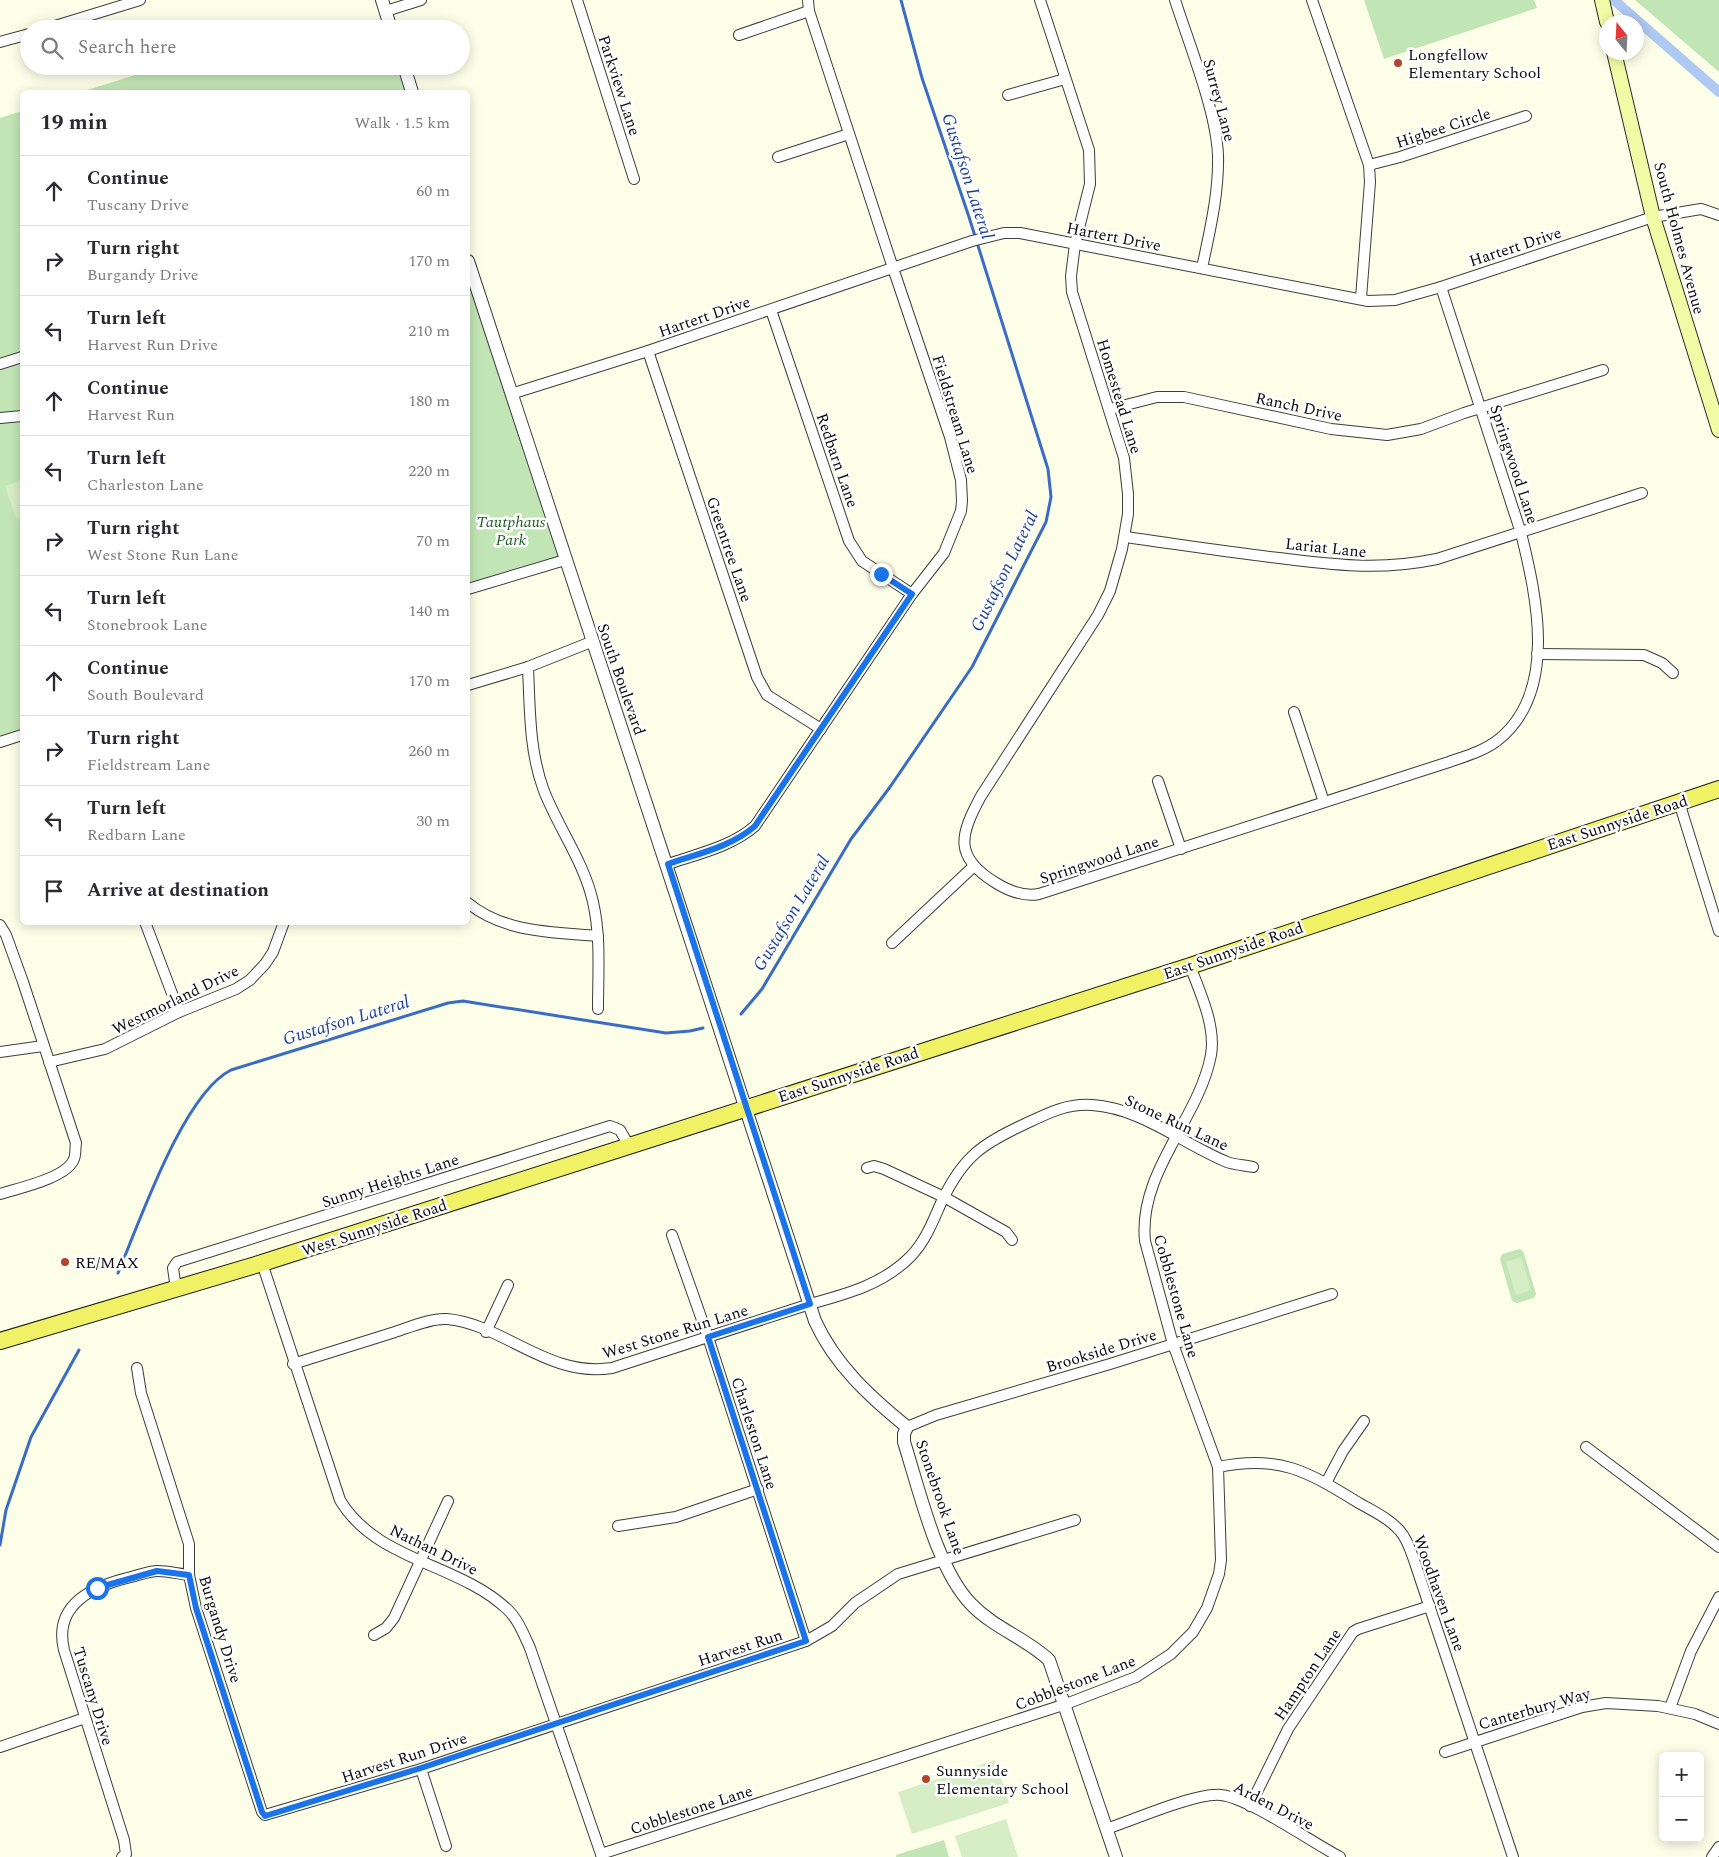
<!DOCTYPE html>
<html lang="en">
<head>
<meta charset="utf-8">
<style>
  body { margin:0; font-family:Spectral,serif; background:#f2f2f3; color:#2b2b33 }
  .controls { position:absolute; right:15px; bottom:15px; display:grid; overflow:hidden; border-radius:8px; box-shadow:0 2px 12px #0003 }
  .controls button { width:45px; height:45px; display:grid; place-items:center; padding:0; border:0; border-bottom:1px solid #e1e1e2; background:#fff; color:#2b2b33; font:25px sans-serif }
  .compass { position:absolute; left:1599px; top:15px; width:45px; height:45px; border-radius:50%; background:#fff; box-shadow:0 2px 12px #0003; rotate:342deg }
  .stop { position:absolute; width:15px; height:15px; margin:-11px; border:4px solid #1a73e8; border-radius:50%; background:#fff }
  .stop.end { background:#1a73e8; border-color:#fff; box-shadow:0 1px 5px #0008 }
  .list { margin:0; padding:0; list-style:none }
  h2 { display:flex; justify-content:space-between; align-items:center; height:65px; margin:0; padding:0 20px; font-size:21px }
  h2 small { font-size:16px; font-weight:400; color:#7c7c81 }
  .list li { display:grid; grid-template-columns:32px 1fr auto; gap:15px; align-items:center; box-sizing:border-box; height:70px; padding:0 20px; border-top:1px solid #e1e1e2 }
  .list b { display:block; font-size:19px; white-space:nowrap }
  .list p { margin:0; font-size:16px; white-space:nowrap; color:#7c7c81 }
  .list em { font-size:16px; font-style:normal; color:#7c7c81 }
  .icon { flex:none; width:28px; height:28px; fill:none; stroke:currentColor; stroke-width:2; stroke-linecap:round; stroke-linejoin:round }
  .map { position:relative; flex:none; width:1719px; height:1857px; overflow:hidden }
  .search { position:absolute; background:#fff; box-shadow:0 2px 12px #0003; left:20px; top:20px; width:450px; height:55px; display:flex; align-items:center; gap:12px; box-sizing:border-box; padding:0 18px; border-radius:28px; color:#7c7c81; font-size:19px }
  .panel { position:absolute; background:#fff; box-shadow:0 2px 12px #0003; left:20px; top:90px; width:450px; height:835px; border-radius:8px }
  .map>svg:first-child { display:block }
</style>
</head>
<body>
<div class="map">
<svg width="1719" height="1857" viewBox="0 0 1719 1857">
  <rect width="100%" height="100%" fill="#fdfee8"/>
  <g fill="#c2e5b5">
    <polygon points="1364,0 1534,0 1537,8 1384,59"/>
    <polygon points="1635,0 1719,0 1719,72"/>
    <polygon points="164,66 292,66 294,72 314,66 404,66 412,92 81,92"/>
    <polygon points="22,111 22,735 0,742 0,118"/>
    <polygon points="468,261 565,560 468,589"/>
    <polygon points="1520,1249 1523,1251 1536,1294 1534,1298 1517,1303 1512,1301 1500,1259 1502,1254"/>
    <polygon points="944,1840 949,1857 896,1857 896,1855"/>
  </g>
  <g fill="#d6edc6">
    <polygon points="20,481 22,517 16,519 5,486"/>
    <polygon points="1521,1257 1531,1290 1516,1295 1506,1262"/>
    <polygon points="995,1760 1009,1803 912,1834 898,1792"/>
    <polygon points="1006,1819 1018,1857 962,1857 955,1836"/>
  </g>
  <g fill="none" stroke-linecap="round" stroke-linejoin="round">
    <g stroke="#3b6cc5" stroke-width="3">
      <polyline points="741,1014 762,989 851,839 890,787 972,667 1046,522 1051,497 1048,469 969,217 922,78 901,0"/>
      <path d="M118,1273C140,1221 183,1094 231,1070L448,1003L463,1001L666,1033L690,1031L703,1028"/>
      <polyline points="0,1545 6,1510 31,1437 79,1350"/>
    </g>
    <polyline stroke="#b0c9f2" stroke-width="10" points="1614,0 1719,92"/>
    <g stroke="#3d3d3d" stroke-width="12">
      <g id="minor">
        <polyline points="577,0 634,179"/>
        <path d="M1040,0L1089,150L1090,184L1075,244L1071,276L1072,292L1124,458L1128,494V514L1122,549L1110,591L1098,615L981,796C960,835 953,857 996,883C1009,891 1024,897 1039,894L1449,762C1466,756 1484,751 1498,740C1558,692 1537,598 1521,533L1441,287"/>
        <path d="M1175,0C1189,44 1216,110 1218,155C1219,193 1210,230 1202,268"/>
        <polyline points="1312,0 1369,165 1370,182 1361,298"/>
        <polyline points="386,11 421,0"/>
        <polyline points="45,29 140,0"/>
        <polyline points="739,35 809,11"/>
        <polyline points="0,42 29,34"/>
        <polyline points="1008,95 1065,79"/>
        <polyline points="778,157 849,134"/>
        <polyline points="1369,165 1400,157 1526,116"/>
        <polyline points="771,310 849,541 862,561 912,594"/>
        <polyline points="648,351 757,677 767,695 821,729"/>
        <polyline points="0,364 22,357"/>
        <polyline points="511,394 648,351 972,241 1004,233 1020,233 1368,301 1395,300 1441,287 1653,217 1701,209 1719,215"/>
        <polyline points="1110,409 1157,397 1184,397 1331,429 1387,435 1421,429 1464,413 1603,370"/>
        <polyline points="0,418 22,416"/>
        <path d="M1125,537C1176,544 1227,552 1279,558C1338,565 1378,571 1437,559L1642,493"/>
        <polyline points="468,589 565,560"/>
        <polyline points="1537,654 1644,655 1662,663 1673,673"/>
        <path d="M528,667C530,709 529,751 544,791C559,829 584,862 593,902C601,937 598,973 598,1009"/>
        <polyline points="468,685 528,667 591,642"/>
        <polyline points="1294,712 1324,802"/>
        <polyline points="0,742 22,735"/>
        <polyline points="1158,781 1181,849"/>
        <polyline points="1679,802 1719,931"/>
        <path d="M668,864C697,854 731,847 755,826L912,594L944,553L961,511L962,501L961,480L950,437L893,268L809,11L808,0"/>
        <path d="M468,903C504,933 554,932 598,936"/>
        <polyline points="145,922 179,1012"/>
        <path d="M0,925L6,935L23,982L76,1143C75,1148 76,1154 74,1159C67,1178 19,1188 0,1194"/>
        <polyline points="892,943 973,867"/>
        <polyline points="0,1052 43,1046"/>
        <polyline points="49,1062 105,1049 179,1012 236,989 250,980 265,964 273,952 284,922"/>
        <polyline points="867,1168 874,1166 884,1169 944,1197 1006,1232 1012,1240"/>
        <polyline points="672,1235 708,1337 806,1641"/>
        <path d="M262,1263L340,1500C376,1561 458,1563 507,1609C518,1619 524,1635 530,1648L602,1857"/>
        <polyline points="176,1289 173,1268 177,1262 610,1126 620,1130 629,1146"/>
        <polyline points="486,1332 508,1285"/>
        <path d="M293,1364C327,1353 361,1343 395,1332C410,1327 431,1318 447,1319C503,1324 548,1378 612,1368L810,1304C847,1294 884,1284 911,1256C925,1242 933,1221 941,1203C963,1156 982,1144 1027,1123C1048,1113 1068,1103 1092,1105C1141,1108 1183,1144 1227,1162C1235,1165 1245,1165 1253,1167"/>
        <polyline points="137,1368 141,1393 189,1544 189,1575 196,1608 262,1812 265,1815 421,1769 806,1641 832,1626 855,1603 898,1574 1075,1520"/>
        <polyline points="907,1427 936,1415 1110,1364 1332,1294"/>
        <polyline points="1586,1447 1719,1547"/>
        <path d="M1218,1467C1280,1454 1308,1472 1359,1503C1373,1511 1390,1519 1400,1531C1408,1540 1411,1552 1415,1563L1513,1857"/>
        <polyline points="1326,1483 1343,1451 1364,1421"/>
        <polyline points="618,1526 676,1517 758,1489"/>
        <polyline points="374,1635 386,1628 394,1618 448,1501"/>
        <polyline points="1670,1708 1691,1651 1719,1597"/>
        <polyline points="0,1747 85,1718"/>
        <polyline points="1445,1752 1582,1707 1606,1703 1658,1706 1695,1714 1719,1724"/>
        <polyline points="421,1769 446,1846"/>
        <polyline points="1250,1806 1288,1729 1353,1632 1358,1629 1430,1606"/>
        <path d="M1107,1829C1132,1820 1198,1792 1221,1795C1249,1798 1311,1842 1340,1857"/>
        <path d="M601,1854L1066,1704L1136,1677L1171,1654L1193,1632L1207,1608L1219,1574L1221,1560L1218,1467L1173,1344L1145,1241C1138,1172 1199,1119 1211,1055C1216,1026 1200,992 1190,966"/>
        <path d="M122,1857L126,1854L124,1840L64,1650C53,1604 93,1586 131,1577C139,1575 149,1571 158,1571C168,1571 179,1574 189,1575"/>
        <polyline points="1712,1857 1719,1847"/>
      </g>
    </g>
    <g stroke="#3d3d3d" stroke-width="14">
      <g id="tertiary">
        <polyline points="382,0 391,29"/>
        <polyline points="404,66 412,92"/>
        <path d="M468,261C583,615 701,967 815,1321C835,1365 870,1397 907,1427L904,1434V1442C919,1489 937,1569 971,1604C995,1629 1026,1638 1049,1660L1116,1857"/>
      </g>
    </g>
    <g stroke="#2c2c2c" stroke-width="16">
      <g id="secondary">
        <polyline points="1602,0 1607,22"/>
        <polyline points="1614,52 1653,217 1719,430"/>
      </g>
    </g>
    <g stroke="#1b1b1b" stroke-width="18">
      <polyline id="primary" points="0,1341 262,1263 629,1146 1190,966 1719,789"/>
    </g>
    <use href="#minor" stroke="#fff" stroke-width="10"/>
    <use href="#tertiary" stroke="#fff" stroke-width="12"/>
    <use href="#secondary" stroke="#f0fba6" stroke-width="14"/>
    <use href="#primary" stroke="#f1f165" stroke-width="16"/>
  </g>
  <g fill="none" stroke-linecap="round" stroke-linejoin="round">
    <path stroke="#1a73e8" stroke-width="6" d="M97,1588L157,1571L189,1575L196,1608L262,1812L265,1816L421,1768L806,1641L708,1337L810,1304L668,864C697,854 731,847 755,826L912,594L881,574"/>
  </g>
  <g fill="#b2452a" stroke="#fff" stroke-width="2">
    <circle cx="1398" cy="63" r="5"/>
    <circle cx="65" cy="1262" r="5"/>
    <circle cx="926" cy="1779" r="5"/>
  </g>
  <g text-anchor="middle" stroke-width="5" stroke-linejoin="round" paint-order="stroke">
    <g font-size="16" fill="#0a0a0a" stroke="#fff" text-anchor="start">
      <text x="1408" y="60">Longfellow<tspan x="1408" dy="18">Elementary School</tspan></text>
      <text x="75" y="1268">RE/MAX</text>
      <text x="936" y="1776">Sunnyside<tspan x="936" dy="18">Elementary School</tspan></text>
    </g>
    <g font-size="16" fill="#0a0a0a" stroke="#fff">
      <text transform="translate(620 85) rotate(72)" y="6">Parkview Lane</text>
      <text transform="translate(1220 100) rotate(75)" y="6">Surrey Lane</text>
      <text transform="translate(1443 127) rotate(-18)" y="6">Higbee Circle</text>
      <text transform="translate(1114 236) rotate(11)" y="6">Hartert Drive</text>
      <text transform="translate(1680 238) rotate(75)" y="6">South Holmes Avenue</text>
      <text transform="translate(1515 246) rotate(-18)" y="6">Hartert Drive</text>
      <text transform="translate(704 316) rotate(-19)" y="6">Hartert Drive</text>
      <text transform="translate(1120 396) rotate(73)" y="6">Homestead Lane</text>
      <text transform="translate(1299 406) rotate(12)" y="6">Ranch Drive</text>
      <text transform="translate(956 414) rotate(73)" y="6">Fieldstream Lane</text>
      <text transform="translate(838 460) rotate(71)" y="6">Redbarn Lane</text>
      <text transform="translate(1515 464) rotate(72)" y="6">Springwood Lane</text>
      <text transform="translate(1326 547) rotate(6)" y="6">Lariat Lane</text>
      <text transform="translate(730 549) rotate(71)" y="6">Greentree Lane</text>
      <text transform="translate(622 679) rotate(71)" y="6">South Boulevard</text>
      <text transform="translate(1617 822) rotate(-18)" y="6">East Sunnyside Road</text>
      <text transform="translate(1099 859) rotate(-18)" y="6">Springwood Lane</text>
      <text transform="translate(1233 950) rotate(-19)" y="6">East Sunnyside Road</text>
      <text transform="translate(175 999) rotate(-26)" y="6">Westmorland Drive</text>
      <text transform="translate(848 1074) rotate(-18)" y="6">East Sunnyside Road</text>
      <text transform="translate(1177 1122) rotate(25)" y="6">Stone Run Lane</text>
      <text transform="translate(390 1180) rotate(-18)" y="6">Sunny Heights Lane</text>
      <text transform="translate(374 1227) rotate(-18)" y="6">West Sunnyside Road</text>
      <text transform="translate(1177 1296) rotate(74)" y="6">Cobblestone Lane</text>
      <text transform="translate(675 1331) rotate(-17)" y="6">West Stone Run Lane</text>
      <text transform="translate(1101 1350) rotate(-17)" y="6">Brookside Drive</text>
      <text transform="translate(755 1433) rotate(72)" y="6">Charleston Lane</text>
      <text transform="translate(941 1497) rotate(71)" y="6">Stonebrook Lane</text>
      <text transform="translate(434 1549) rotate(26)" y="6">Nathan Drive</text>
      <text transform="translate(1440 1593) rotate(70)" y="6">Woodhaven Lane</text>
      <text transform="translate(221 1629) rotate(73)" y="6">Burgandy Drive</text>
      <text transform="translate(740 1647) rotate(-18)" y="6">Harvest Run</text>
      <text transform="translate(1307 1674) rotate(-56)" y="6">Hampton Lane</text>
      <text transform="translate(1075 1682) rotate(-21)" y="6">Cobblestone Lane</text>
      <text transform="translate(94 1696) rotate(73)" y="6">Tuscany Drive</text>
      <text transform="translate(1534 1708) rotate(-16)" y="6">Canterbury Way</text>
      <text transform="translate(404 1757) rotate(-18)" y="6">Harvest Run Drive</text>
      <text transform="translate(1274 1805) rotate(27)" y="6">Arden Drive</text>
      <text transform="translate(691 1809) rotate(-18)" y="6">Cobblestone Lane</text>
    </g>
    <g font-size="16" font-style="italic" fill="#1f5d21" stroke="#fff">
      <text x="511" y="527">Tautphaus<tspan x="511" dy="18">Park</tspan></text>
    </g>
    <g font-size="18" font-style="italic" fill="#1b4294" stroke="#fff">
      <text transform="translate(968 176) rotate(72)" y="6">Gustafson Lateral</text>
      <text transform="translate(1004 571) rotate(-64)" y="6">Gustafson Lateral</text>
      <text transform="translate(791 913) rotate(-59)" y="6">Gustafson Lateral</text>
      <text transform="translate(346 1020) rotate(-17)" y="6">Gustafson Lateral</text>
    </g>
  </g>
</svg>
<div class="controls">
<button>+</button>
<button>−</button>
</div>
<svg class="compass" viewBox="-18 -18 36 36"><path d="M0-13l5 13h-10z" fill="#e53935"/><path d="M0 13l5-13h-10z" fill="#7c7c81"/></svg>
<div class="stop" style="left:97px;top:1588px"></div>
<div class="stop end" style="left:881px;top:574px"></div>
<div class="search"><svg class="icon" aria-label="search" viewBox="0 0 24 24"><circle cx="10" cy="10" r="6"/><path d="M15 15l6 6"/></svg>Search here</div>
<section class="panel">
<h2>19 min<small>Walk · 1.5 km</small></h2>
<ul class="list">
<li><svg class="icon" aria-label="ahead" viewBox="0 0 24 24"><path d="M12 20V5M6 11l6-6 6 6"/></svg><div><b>Continue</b><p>Tuscany Drive</p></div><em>60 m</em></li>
<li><svg class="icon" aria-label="right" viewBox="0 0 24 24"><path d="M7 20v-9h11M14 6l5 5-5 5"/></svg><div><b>Turn right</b><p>Burgandy Drive</p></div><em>170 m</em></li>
<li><svg class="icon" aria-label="left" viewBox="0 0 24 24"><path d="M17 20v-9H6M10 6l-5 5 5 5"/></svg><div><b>Turn left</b><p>Harvest Run Drive</p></div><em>210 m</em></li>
<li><svg class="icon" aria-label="ahead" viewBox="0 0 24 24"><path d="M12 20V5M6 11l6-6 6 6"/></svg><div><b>Continue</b><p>Harvest Run</p></div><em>180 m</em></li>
<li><svg class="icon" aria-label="left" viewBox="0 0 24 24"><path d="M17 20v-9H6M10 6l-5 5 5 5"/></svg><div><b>Turn left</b><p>Charleston Lane</p></div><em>220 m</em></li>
<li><svg class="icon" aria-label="right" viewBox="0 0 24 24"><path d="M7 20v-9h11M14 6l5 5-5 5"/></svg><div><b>Turn right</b><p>West Stone Run Lane</p></div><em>70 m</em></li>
<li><svg class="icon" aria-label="left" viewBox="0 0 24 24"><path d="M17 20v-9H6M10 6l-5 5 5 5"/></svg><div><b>Turn left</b><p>Stonebrook Lane</p></div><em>140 m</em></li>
<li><svg class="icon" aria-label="ahead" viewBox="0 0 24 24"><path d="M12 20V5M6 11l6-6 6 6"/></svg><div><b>Continue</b><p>South Boulevard</p></div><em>170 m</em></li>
<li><svg class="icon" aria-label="right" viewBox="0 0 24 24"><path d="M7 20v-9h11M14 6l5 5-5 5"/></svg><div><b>Turn right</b><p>Fieldstream Lane</p></div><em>260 m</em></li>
<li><svg class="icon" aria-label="left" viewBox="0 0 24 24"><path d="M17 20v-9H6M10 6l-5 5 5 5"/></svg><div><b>Turn left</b><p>Redbarn Lane</p></div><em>30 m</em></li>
<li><svg class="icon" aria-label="arrive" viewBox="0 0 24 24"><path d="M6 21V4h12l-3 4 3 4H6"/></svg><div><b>Arrive at destination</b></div></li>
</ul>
</section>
</div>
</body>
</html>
